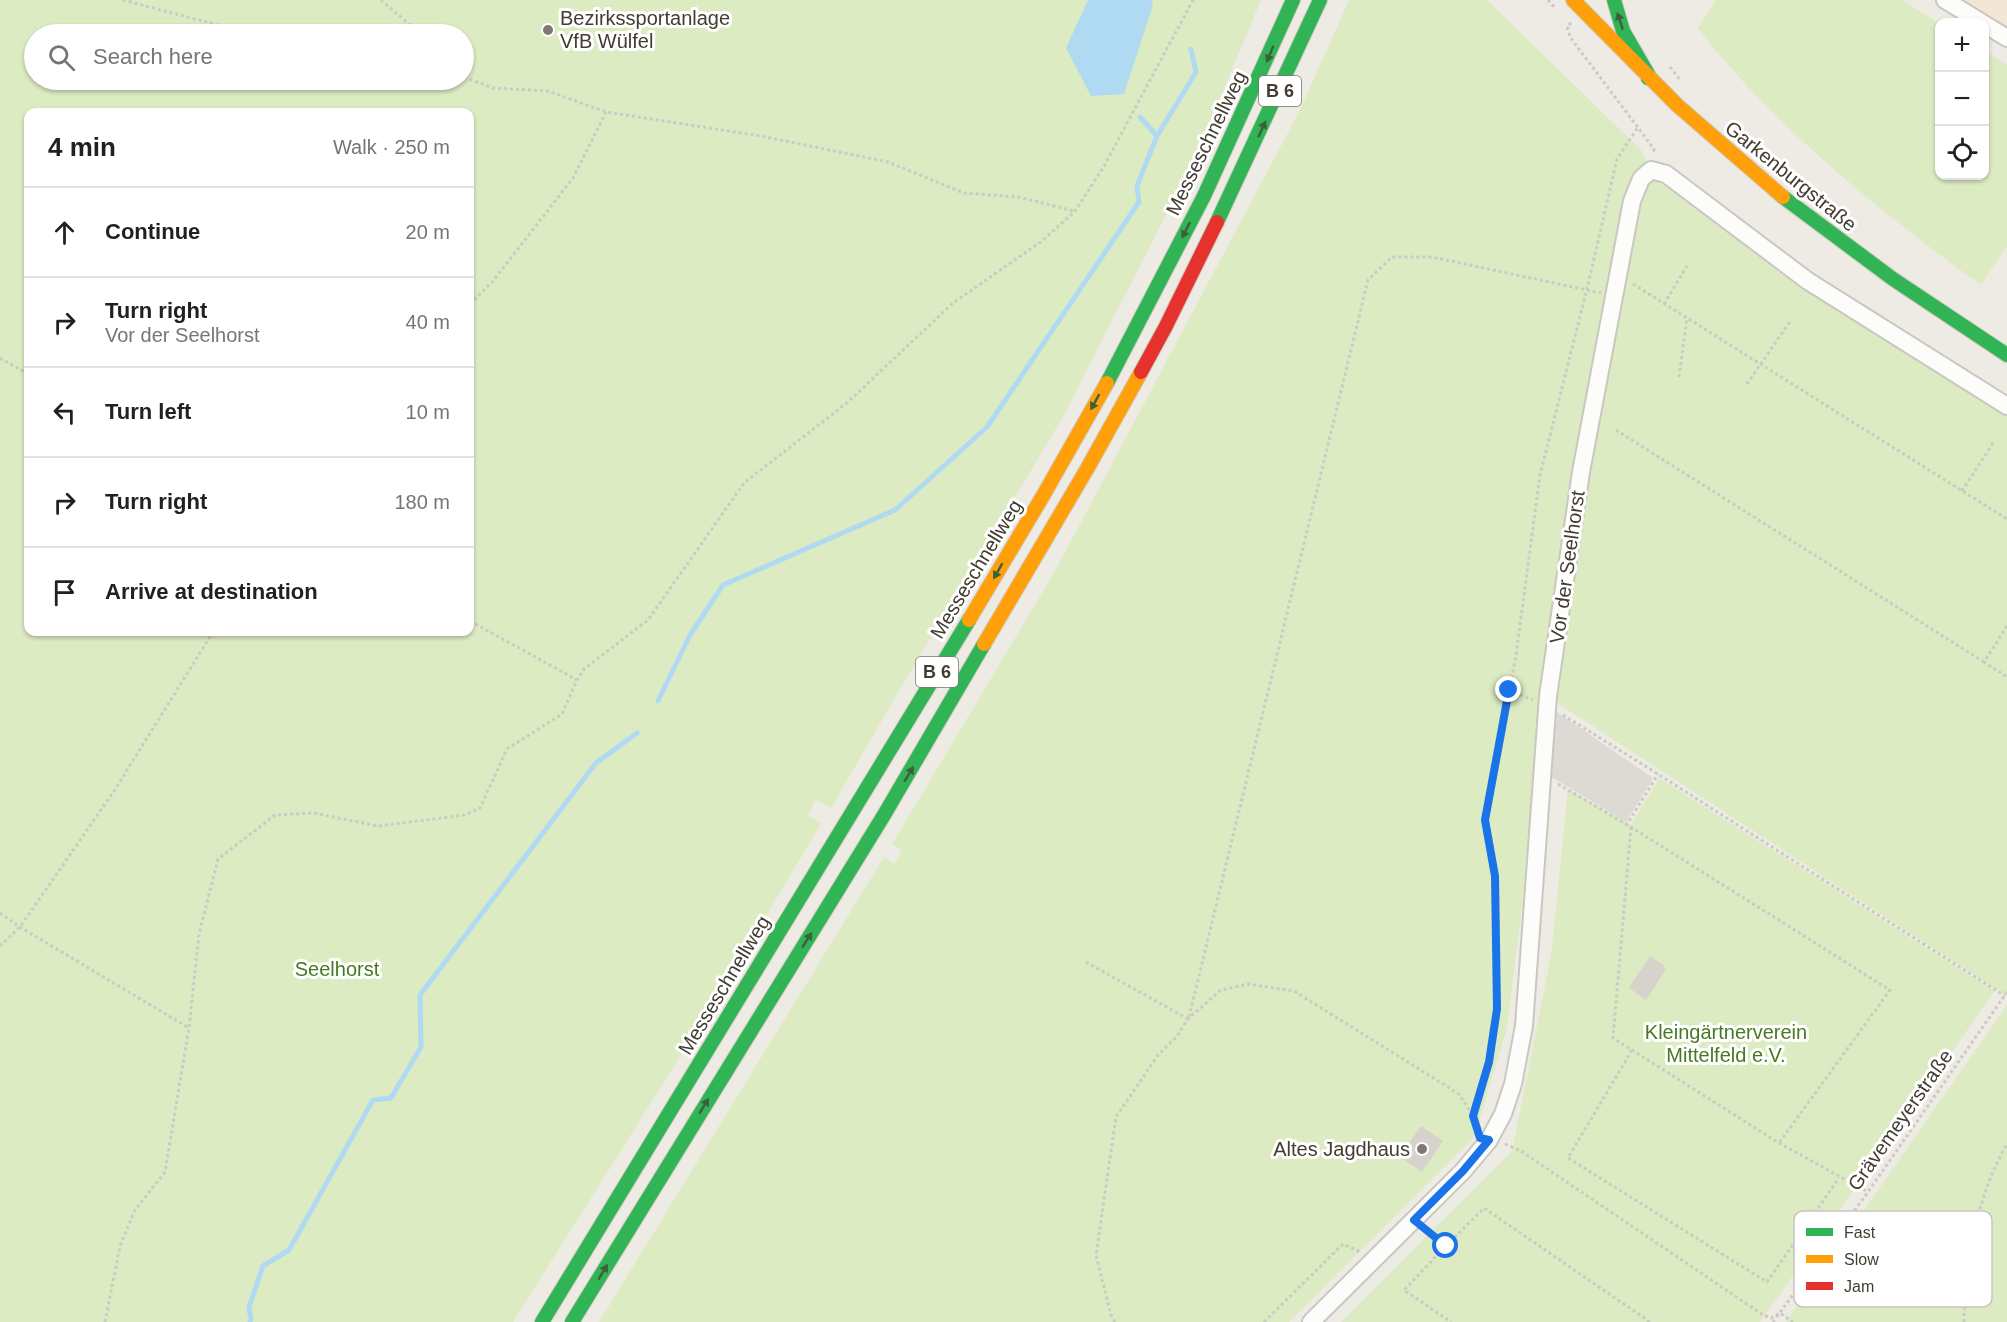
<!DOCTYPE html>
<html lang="en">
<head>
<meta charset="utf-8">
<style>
  body { margin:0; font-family:Helvetica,sans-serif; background:#f2f2f2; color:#202124 }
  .controls { position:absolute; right:18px; top:18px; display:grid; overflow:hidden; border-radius:12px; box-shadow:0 2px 4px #0004 }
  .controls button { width:54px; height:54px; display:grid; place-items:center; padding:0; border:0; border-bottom:2px solid #e0e0e0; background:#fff; color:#202124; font:30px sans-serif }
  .stop { position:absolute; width:18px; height:18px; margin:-14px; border:4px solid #1a73e8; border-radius:50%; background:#fff }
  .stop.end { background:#1a73e8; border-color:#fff; box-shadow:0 2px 6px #0008 }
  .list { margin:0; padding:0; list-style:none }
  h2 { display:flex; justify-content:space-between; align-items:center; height:78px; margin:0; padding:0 24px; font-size:26px }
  h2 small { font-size:20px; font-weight:400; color:#757577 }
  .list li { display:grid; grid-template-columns:39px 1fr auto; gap:18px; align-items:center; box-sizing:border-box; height:90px; padding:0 24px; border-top:2px solid #e0e0e0 }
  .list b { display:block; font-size:22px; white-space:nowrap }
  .list p { margin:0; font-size:20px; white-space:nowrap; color:#757577 }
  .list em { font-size:20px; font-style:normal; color:#757577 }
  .icon { flex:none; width:33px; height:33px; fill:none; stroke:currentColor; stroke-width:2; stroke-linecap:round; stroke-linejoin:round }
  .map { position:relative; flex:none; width:2007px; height:1322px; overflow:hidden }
  .search { position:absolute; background:#fff; box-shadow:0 2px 4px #0004; left:24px; top:24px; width:450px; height:66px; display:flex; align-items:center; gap:15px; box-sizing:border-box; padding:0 21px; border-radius:33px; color:#757577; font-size:22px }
  .panel { position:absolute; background:#fff; box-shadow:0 2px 4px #0004; left:24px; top:108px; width:450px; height:528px; border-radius:12px }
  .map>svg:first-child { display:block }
</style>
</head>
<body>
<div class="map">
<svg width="2007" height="1322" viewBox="0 0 2007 1322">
  <rect width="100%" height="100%" fill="#eeebe5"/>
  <polygon fill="#f3e6d6" points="1952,0 2007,0 2007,35"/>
  <g fill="#dcebc2" fill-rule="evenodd">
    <path d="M0,0H1261L1195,158L1063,417L900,689L831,808L815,800L808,815L821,824L720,993L513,1322H0ZM34,34H464V80H34ZM28,112H470V632H28Z"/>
    <polygon points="1349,0 1487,0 1641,150 1651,170 1808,281 2007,406 2007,992 2005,995 1548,697 1507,1027 1475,1136 1289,1322 599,1322 884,857 894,864 902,850 892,844 1054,573 1300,110"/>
    <path d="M1716,0H1902L1939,23L1940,176H1984L1985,51L2007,65V246L1981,285C1880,212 1774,127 1698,28Z"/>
    <polygon points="1659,778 1995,991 1760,1322 1341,1322 1512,1151 1551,955 1568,789 1631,825"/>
    <polygon points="2007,1005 2007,1322 1786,1322 1788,1319"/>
  </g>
  <polygon fill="#dddad5" points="1548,706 1653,778 1626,822 1540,770"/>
  <polygon fill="#b0daf1" points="1088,0 1151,0 1153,5 1124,94 1091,96 1066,48"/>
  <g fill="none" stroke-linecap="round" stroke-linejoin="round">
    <g stroke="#b0daf1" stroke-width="5">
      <polyline points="1157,136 1196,72 1191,49"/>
      <polyline points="658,701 690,635 723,585 895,510 987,427 1139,202 1137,186 1157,136 1140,117"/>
      <polyline points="250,1322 251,1319 249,1307 263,1266 289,1250 373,1100 391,1098 421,1047 420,995 596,763 637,733"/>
    </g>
  </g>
  <g fill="#d6d2cc">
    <polygon points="1650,956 1665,966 1664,968 1666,969 1646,1000 1629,988"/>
    <polygon points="1421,1126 1443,1141 1422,1172 1400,1157"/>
  </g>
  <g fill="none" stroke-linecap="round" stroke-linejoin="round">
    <g stroke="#cac7c1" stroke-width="20">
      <g id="street">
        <polyline points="1945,0 1981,22"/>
        <polyline points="1984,24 2007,38"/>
        <polyline points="1311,1322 1463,1171 1489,1140 1503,1114 1513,1084 1524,1026 1548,696 1581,472 1632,201 1641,179 1651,170 1666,174 1808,281 2007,406"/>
      </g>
    </g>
    <g stroke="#cfcabc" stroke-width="16">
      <g id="fast">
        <polyline points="1614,0 1623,31 1648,74 1648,78"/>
        <polyline points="1783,197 1893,279 2007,355"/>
        <polyline points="1217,222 1320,0"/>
        <polyline points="1107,383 1204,196 1293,0"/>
        <polyline points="542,1322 969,620"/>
        <polyline points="572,1322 884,815 984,644"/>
      </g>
    </g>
    <g stroke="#cfcabc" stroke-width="16">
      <g id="slow">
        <polyline points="1573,0 1677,105 1783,197"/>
        <polyline points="969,620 1044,494 1107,383"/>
        <polyline points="984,644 1087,469 1141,372"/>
      </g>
    </g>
    <g stroke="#cfcabc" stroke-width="16">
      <polyline id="jam" points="1141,372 1166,326 1217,222"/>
    </g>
    <g stroke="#cccac5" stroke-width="3" stroke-dasharray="3 3" stroke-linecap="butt">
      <polyline points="123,0 252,34"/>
      <polyline points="381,0 417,31 418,34"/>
      <polyline points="1548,0 1555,8"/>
      <polyline points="1571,23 1567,26 1570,37 1654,149 1653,154"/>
      <polyline points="1670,67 1681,81"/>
      <polyline points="464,77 493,88 548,91 606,112 761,136 888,162 964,193 1019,197 1074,211"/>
      <polyline points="1633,284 2007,519"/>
      <polyline points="470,304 493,281 573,178 606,112"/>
      <polyline points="1664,304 1687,266"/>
      <polyline points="0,358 28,374"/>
      <polyline points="1679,377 1687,318"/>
      <polyline points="1747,384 1791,320"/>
      <polyline points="1616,430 1984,662"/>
      <polyline points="1962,491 1993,443"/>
      <polyline points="470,621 577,680"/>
      <polyline points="2007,626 1984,662 2007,677"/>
      <polyline points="1509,690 1533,700"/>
      <polyline points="1563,715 1658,774 2005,996"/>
      <polyline points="1558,784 1631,827 1890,990 1779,1143"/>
      <polyline points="1626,826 1658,774"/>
      <polyline points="1631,827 1613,1038 1779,1143 1868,1192"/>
      <polyline points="0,913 20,927 189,1028"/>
      <polyline points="0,946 20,927 114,791 213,632"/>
      <polyline points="1086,962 1188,1019"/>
      <polyline points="1189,1017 1368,280 1392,257 1432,257 1601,293"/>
      <polyline points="1632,1050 1568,1158 1767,1282 1839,1178"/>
      <polyline points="1473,1116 1489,1062 1497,1009 1495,876 1485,820 1516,655 1540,475 1587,289 1617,159 1638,127"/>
      <polyline points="1505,1144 1521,1151 1763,1315 1771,1318 1780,1313 1793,1322"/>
      <polyline points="1425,1229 1446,1246 1404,1290 1451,1322"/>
      <polyline points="1446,1246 1484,1208 1650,1322"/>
      <polyline points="105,1322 120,1246 135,1210 165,1172 189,1028 199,934 218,859 275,815 314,813 378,826 465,815 480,808 507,749 562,714 577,680 584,669 648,620 744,483 848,402 953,303 1042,241 1075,211 1103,168 1193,0"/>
      <polyline points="1115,1322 1111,1315 1096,1255 1116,1117 1158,1055 1177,1036 1188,1019 1221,990 1248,984 1294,991 1459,1094 1473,1116 1477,1127"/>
      <polyline points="1264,1322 1343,1244 1360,1252"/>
      <polyline points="1773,1322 1868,1192 2007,992"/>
      <path d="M1964,1322C1966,1261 1976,1198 2007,1144"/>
    </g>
    <use href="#street" stroke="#fcfcfb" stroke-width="16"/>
    <use href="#fast" stroke="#30b455" stroke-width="14"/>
    <use href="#slow" stroke="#ff9f0a" stroke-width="14"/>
    <use href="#jam" stroke="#e5322d" stroke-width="14"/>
  </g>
  <defs><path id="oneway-solid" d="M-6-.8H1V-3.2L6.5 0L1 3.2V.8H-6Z" transform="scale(1.5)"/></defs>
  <g fill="#3d603c">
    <use href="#oneway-solid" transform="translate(1620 21) rotate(-108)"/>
    <use href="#oneway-solid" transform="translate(1270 54) rotate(113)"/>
    <use href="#oneway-solid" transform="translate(1262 129) rotate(-65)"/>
    <use href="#oneway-solid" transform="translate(1186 230) rotate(117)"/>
    <use href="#oneway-solid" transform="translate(1095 402) rotate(119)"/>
    <use href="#oneway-solid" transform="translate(998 571) rotate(120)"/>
    <use href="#oneway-solid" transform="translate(909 774) rotate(-59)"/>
    <use href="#oneway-solid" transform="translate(807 940) rotate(-58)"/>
    <use href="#oneway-solid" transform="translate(704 1106) rotate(-59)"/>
    <use href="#oneway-solid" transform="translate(603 1272) rotate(-59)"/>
  </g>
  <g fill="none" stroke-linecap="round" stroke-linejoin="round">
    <polyline stroke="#1a73e8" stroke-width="8" points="1446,1246 1414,1220 1463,1171 1489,1140 1480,1138 1473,1116 1489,1062 1497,1009 1495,876 1485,820 1509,690"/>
  </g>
  <g fill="#7f7970" stroke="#fff" stroke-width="2">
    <circle cx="548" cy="30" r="6"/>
    <circle cx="1422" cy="1149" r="6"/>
  </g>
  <g text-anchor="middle" stroke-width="6" stroke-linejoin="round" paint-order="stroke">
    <g fill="#fff" stroke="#7b766f" stroke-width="1.5">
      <rect x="1259" y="76" width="42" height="30" rx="4.5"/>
      <rect x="916" y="657" width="42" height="30" rx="4.5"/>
    </g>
    <g font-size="18" font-weight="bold" fill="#433c31">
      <text x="1280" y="97">B 6</text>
      <text x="937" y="678">B 6</text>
    </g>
    <g font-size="20" fill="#433c31" stroke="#fff" text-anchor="start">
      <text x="560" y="25">Bezirkssportanlage<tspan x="560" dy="23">VfB Wülfel</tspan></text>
      <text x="1410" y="1156" text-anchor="end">Altes Jagdhaus</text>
    </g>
    <g font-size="20" fill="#433c31" stroke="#fff">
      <text transform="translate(1206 143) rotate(-64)" y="7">Messeschnellweg</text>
      <text transform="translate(1791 176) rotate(39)" y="7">Garkenburgstraße</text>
      <text transform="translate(1567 567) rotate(-82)" y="7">Vor der Seelhorst</text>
      <text transform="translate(976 569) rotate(-59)" y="7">Messeschnellweg</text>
      <text transform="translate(724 985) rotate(-59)" y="7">Messeschnellweg</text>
      <text transform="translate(1900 1120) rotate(-55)" y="7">Grävemeyerstraße</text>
    </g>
    <g font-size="20" fill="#467921" stroke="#fff">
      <text x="337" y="976">Seelhorst</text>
      <text x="1726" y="1039">Kleingärtnerverein<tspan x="1726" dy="23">Mittelfeld e.V.</tspan></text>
    </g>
  </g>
  <rect x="1794" y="1211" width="198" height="96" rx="9" fill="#fff" stroke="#c7c4c1" stroke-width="1.5"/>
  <rect x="1806" y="1228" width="27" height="8" fill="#30b455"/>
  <rect x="1806" y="1255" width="27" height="8" fill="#ff9f0a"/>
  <rect x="1806" y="1282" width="27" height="8" fill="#e5322d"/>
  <g font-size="16" fill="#433c31">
    <text x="1844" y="1238">Fast</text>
    <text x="1844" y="1265">Slow</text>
    <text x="1844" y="1292">Jam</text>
  </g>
</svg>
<div class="controls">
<button>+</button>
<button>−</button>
<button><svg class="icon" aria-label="locate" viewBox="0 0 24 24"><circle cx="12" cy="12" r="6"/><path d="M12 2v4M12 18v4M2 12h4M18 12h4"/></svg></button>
</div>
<div class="stop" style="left:1446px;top:1246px"></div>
<div class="stop end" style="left:1509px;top:690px"></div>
<div class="search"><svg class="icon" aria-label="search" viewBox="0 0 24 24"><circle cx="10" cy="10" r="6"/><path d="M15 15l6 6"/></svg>Search here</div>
<section class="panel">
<h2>4 min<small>Walk · 250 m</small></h2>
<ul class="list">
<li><svg class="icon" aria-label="ahead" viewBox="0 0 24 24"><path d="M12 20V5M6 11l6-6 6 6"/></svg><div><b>Continue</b></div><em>20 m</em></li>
<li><svg class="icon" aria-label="right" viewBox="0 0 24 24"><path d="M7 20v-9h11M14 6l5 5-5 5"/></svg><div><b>Turn right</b><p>Vor der Seelhorst</p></div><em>40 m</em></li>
<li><svg class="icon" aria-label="left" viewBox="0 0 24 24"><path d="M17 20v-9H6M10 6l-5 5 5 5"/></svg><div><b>Turn left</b></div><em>10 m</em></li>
<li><svg class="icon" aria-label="right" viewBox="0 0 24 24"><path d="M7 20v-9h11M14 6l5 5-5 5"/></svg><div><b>Turn right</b></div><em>180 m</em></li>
<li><svg class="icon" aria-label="arrive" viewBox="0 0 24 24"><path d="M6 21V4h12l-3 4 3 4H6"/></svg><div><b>Arrive at destination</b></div></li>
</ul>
</section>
</div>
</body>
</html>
